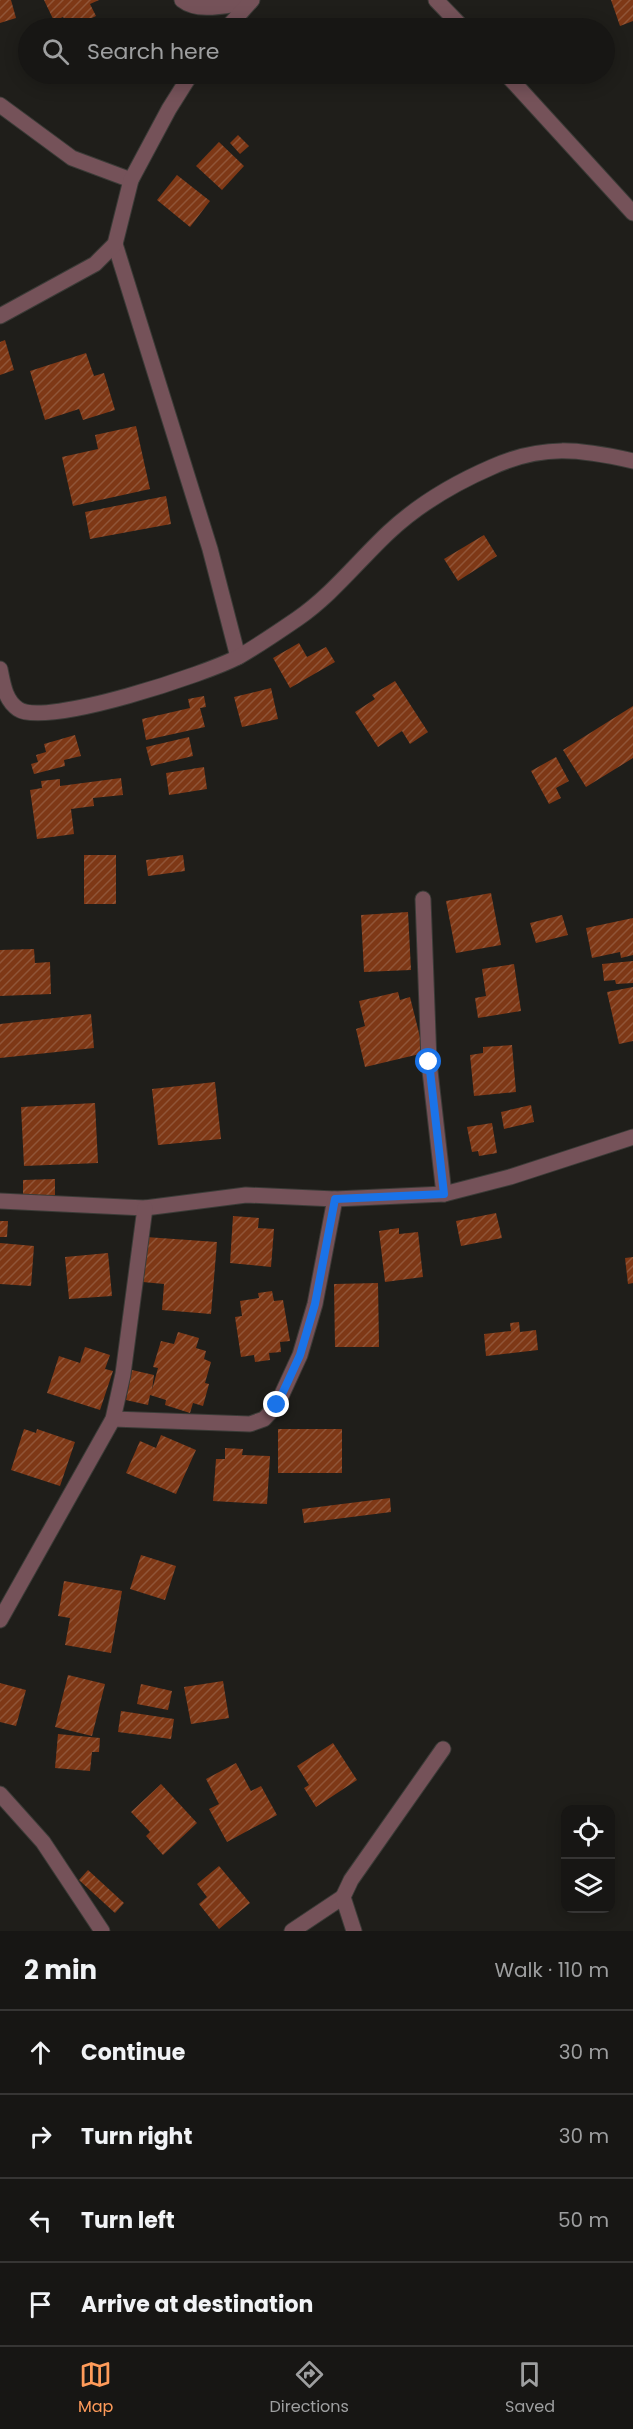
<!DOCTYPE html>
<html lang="en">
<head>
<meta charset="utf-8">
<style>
  body { margin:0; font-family:Poppins,sans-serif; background:#201f1d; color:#f1f3f6 }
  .controls { position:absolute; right:18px; bottom:18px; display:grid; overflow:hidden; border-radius:12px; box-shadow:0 3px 15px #0003 }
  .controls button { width:54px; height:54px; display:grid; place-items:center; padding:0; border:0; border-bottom:2px solid #363534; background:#171614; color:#f1f3f6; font:30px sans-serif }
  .stop { position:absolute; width:18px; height:18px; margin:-14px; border:4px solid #1a73e8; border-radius:50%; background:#fff }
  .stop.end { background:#1a73e8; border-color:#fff; box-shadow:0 2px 6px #0008 }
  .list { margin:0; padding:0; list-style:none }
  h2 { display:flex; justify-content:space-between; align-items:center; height:78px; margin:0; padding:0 24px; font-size:26px }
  h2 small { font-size:20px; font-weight:400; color:#9e9fa0 }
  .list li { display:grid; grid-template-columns:39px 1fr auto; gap:18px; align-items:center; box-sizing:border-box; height:84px; padding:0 24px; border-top:2px solid #363534 }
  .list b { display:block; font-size:22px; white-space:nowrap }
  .list em { font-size:20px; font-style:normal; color:#9e9fa0 }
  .icon { flex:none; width:33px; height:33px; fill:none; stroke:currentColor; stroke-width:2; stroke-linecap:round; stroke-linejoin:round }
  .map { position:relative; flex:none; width:633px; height:1931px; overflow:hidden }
  .search { position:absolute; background:#171614; box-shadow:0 3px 15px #0003; left:18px; right:18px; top:18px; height:66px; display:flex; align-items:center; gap:15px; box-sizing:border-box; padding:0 21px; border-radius:33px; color:#9e9fa0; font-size:22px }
  .sheet { height:414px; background:#171614 }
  nav { display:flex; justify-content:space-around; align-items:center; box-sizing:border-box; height:84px; border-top:2px solid #363534; background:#171614; font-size:16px; color:#9e9fa0 }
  nav a { display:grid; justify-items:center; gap:3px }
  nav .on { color:#ff9b5a }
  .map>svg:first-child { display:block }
</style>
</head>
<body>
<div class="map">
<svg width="633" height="1931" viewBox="0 0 633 1931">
  <defs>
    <pattern id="building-hatch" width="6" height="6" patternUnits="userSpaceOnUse" patternTransform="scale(1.5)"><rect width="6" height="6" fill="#7e3816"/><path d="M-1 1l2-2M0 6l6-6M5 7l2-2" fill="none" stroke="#905538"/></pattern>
  </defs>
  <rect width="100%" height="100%" fill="#1f1e1a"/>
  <g fill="url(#building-hatch)">
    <polygon points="0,0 11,0 16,18 0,23"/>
    <polygon points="44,0 99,0 90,4 96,16 71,28 63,17 54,21"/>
    <polygon points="611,0 633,0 633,21 620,26"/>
    <polygon points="238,135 249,146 240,154 230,143"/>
    <polygon points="219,142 244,166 222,190 196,166"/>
    <polygon points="177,175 210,201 190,227 157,200"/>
    <polygon points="5,340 14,370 0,375 0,342"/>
    <polygon points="86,353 94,376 104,373 115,410 83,420 79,409 45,420 30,371"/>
    <polygon points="136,426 150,489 73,506 62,457 98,449 95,435"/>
    <polygon points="166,496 171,524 90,539 85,512"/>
    <polygon points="484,535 497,556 458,581 444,559"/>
    <polygon points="299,643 307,657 326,647 335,662 290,688 273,658"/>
    <polygon points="395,681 428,732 410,744 402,731 378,747 355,712 375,699 372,695"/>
    <polygon points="271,688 278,719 242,727 234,697"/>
    <polygon points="204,696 206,707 200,708 205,727 146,740 142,719 190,708 188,699"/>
    <polygon points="633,706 633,758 586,787 563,750"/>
    <polygon points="75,735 81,756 64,760 65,766 34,774 31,764 38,762 36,755 46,752 44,744"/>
    <polygon points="189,737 193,756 151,766 146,747"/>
    <polygon points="556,757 569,781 556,788 561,798 549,804 531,771"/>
    <polygon points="204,767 207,789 169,795 166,773"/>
    <polygon points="121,778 123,795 93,798 94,806 71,809 74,834 37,839 30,790 42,788 41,781 60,779 60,786"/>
    <rect x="84" y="855" width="32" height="49"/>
    <polygon points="183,855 185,871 148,876 146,860"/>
    <polygon points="491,893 501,945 456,953 446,901"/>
    <polygon points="408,912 411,970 364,972 361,915"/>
    <polygon points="562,915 568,935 536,943 530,923"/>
    <polygon points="633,918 633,955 621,958 620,952 592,958 586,928"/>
    <polygon points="34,949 35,963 50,962 51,994 0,996 0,950"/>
    <polygon points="633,961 633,983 616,984 615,980 604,981 602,964"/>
    <polygon points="514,964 521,1011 478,1018 475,998 486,996 482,969"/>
    <polygon points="633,987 633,1041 619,1044 607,992"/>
    <polygon points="398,992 400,1000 410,997 424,1053 365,1067 356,1029 365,1026 359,1001"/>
    <polygon points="91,1014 94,1048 0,1058 0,1024"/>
    <polygon points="512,1045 516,1092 474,1096 470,1055 483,1053 483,1047"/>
    <polygon points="215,1082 221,1139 158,1145 152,1089"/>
    <polygon points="95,1103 98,1163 24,1166 21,1107"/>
    <polygon points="531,1105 534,1122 504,1129 501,1112"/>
    <polygon points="492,1123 497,1153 479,1156 478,1151 472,1152 467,1127"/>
    <polygon points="55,1179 55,1195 23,1196 23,1180"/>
    <polygon points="496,1213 502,1238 461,1246 456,1221"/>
    <polygon points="233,1216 259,1218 258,1228 274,1229 271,1267 230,1263"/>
    <polygon points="0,1221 8,1221 7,1237 0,1237"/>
    <polygon points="399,1228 399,1234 418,1232 423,1277 385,1282 379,1231"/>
    <polygon points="146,1237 217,1242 211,1314 162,1310 164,1284 143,1282"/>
    <polygon points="0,1243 34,1246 31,1286 0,1284"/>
    <polygon points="108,1253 112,1296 69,1299 65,1257"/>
    <polygon points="633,1257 633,1283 628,1284 625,1258"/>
    <polygon points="378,1283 379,1347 335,1347 334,1284"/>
    <polygon points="272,1291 274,1301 283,1300 290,1341 280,1342 281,1352 269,1353 270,1360 255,1362 254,1355 241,1357 235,1317 242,1316 240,1301 259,1298 258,1293"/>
    <polygon points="519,1322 520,1332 536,1330 538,1350 486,1356 484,1334 511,1331 510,1323"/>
    <polygon points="178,1332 199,1338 196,1348 206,1351 204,1359 211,1362 205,1383 209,1384 203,1406 193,1403 190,1413 165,1405 166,1400 150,1395 148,1405 126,1400 132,1370 154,1375 152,1390 158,1368 153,1367 161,1341 174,1344"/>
    <polygon points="85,1347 110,1355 105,1369 113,1371 100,1410 47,1393 59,1356 80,1363"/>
    <polygon points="24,1429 36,1433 37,1429 75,1442 60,1486 11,1470"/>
    <rect x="278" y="1429" width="64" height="44"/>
    <polygon points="161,1435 196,1450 176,1494 126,1473 140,1441 156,1448"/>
    <polygon points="225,1448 243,1449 242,1455 270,1456 267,1504 213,1501 216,1459 225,1459"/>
    <polygon points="390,1498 391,1512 304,1523 302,1509"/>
    <polygon points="141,1555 176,1566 165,1600 130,1589"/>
    <polygon points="64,1581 122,1591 111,1653 65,1645 70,1618 58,1616"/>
    <polygon points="68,1675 105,1684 92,1736 55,1727"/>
    <polygon points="223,1681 229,1718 191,1724 184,1687"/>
    <polygon points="0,1683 26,1690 16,1726 0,1722"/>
    <polygon points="141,1684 172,1691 168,1710 137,1704"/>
    <polygon points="121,1711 174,1719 171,1739 118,1732"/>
    <polygon points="58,1734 100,1738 99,1752 92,1752 90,1771 55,1768"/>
    <polygon points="333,1743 357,1780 316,1807 304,1788 309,1785 297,1766"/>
    <polygon points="236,1763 251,1791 261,1786 277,1815 227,1842 209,1809 219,1804 206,1779"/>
    <polygon points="161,1784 197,1823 163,1855 146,1836 150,1832 131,1812"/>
    <polygon points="219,1866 250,1903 219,1929 199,1904 207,1897 197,1884"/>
    <polygon points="88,1870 124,1903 115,1913 79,1880"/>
  </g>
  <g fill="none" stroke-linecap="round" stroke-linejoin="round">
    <g stroke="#3b3b37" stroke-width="17">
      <g id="minor">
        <path d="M182,0C200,14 229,4 250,2"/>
        <polyline points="436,0 463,28"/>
        <polyline points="227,28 252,0"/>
        <polyline points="506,74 633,213"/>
        <polyline points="0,105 72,158 131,180"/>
        <polyline points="115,244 210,549 238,657"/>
        <polyline points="0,316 95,264 115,244 131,180 169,109 191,74"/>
        <path d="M0,669C3,684 5,700 18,709C45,728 209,673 240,656C259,645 278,632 297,619C332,595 358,561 389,532C419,504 455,483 492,467C543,444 580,449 633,461"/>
        <polyline points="423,899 429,1062 444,1194"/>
        <polyline points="0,1201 145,1208 246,1195 335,1199 444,1194 510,1177 633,1137"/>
        <polyline points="113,1419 250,1424 264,1419 277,1405 300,1355 315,1304 335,1199"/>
        <polyline points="0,1620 113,1419 123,1374 145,1208"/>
        <polyline points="0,1794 43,1842 102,1931"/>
        <polyline points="292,1931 343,1897"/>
        <polyline points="354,1931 343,1897 351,1880 443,1749"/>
      </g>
    </g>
    <use href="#minor" stroke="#755259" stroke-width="15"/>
  </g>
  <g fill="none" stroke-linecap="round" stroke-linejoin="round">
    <polyline stroke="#1a73e8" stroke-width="8" points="277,1405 300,1355 315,1304 335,1199 444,1194 429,1062"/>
  </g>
</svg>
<div class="controls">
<button><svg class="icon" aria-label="locate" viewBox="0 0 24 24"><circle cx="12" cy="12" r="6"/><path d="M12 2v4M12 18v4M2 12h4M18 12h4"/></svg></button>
<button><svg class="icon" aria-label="layers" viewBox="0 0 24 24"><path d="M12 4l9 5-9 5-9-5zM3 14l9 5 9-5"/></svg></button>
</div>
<div class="stop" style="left:429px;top:1062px"></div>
<div class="stop end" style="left:277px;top:1405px"></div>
<div class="search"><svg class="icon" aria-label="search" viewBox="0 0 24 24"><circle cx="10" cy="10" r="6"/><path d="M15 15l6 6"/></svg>Search here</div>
</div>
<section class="sheet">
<h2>2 min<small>Walk · 110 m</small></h2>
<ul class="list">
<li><svg class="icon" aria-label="ahead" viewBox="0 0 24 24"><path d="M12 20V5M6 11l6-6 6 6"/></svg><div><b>Continue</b></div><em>30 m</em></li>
<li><svg class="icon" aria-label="right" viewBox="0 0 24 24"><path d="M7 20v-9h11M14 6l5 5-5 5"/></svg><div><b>Turn right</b></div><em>30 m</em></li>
<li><svg class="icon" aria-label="left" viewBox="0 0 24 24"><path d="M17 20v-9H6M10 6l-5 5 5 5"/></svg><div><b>Turn left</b></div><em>50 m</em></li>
<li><svg class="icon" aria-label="arrive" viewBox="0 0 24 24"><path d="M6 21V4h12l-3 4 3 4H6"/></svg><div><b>Arrive at destination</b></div></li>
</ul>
</section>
<nav>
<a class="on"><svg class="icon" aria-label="map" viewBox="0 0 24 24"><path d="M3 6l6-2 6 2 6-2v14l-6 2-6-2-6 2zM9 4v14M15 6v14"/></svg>Map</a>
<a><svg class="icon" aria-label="directions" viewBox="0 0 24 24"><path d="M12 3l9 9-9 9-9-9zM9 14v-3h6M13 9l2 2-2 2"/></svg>Directions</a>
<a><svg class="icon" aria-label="saved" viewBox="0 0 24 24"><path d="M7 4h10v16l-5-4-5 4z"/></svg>Saved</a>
</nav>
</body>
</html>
